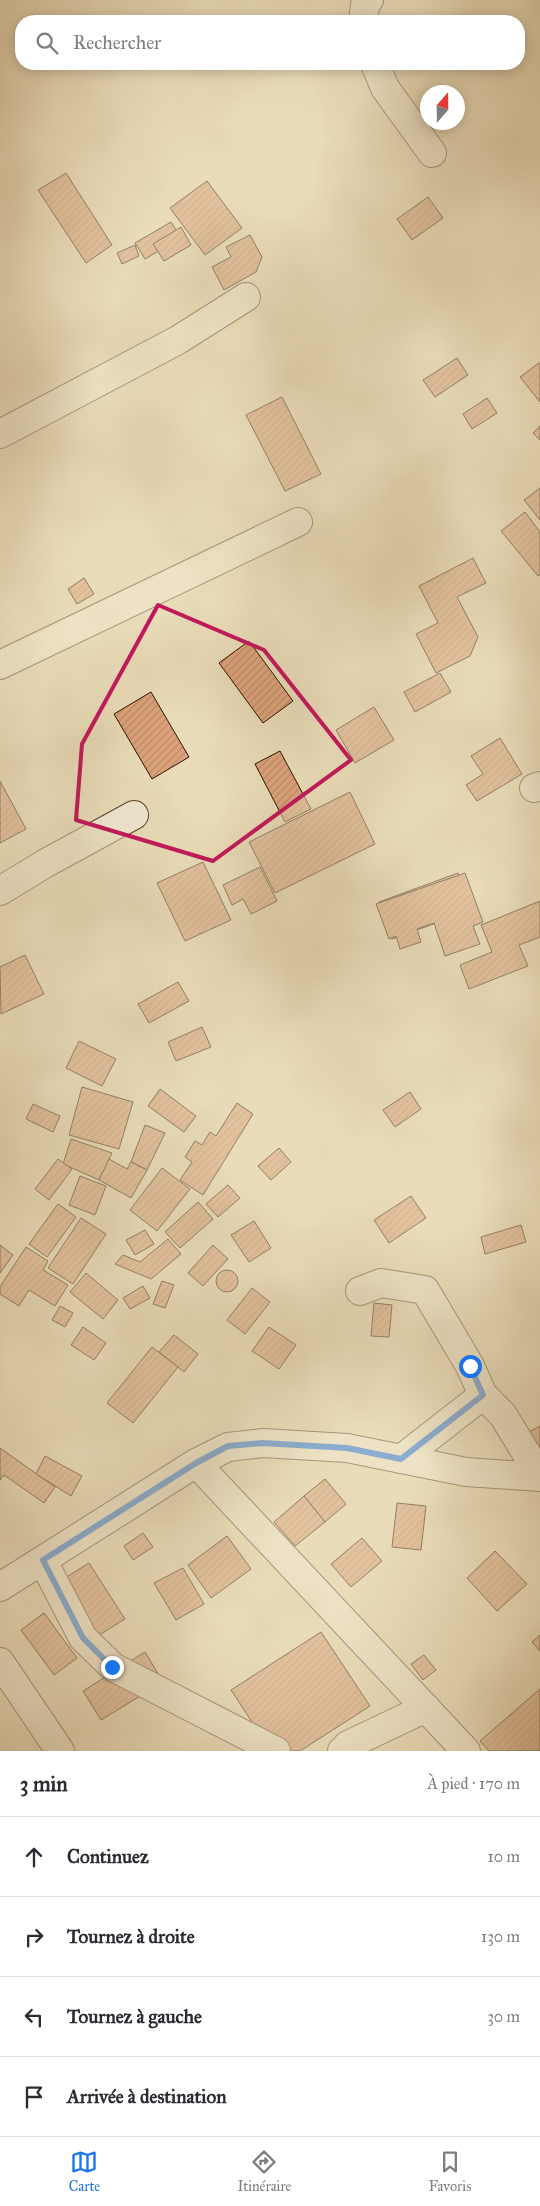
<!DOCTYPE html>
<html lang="fr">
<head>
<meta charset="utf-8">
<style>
  body { margin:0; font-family:"IM FELL Great Primer",serif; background:#f2f2f3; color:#2b2b33 }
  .compass { position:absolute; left:420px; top:85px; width:45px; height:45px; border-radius:50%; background:#fff; box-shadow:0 2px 12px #0003; rotate:20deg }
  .stop { position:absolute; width:15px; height:15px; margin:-11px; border:4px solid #1a73e8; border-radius:50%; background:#fff }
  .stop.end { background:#1a73e8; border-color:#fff; box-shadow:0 1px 5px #0008 }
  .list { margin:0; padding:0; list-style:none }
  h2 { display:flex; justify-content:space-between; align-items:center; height:65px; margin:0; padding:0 20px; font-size:21px }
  h2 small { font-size:16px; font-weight:400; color:#7c7c81 }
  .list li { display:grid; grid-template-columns:32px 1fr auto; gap:15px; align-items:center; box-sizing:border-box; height:80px; padding:0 20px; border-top:1px solid #e1e1e2 }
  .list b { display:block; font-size:19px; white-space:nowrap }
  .list em { font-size:16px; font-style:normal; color:#7c7c81 }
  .icon { flex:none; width:28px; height:28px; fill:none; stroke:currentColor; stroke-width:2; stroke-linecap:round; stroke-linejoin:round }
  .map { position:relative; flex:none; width:540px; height:1751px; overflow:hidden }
  .search { position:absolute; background:#fff; box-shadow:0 2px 12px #0003; left:15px; right:15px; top:15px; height:55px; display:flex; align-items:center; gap:12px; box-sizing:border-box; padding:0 18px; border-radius:20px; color:#7c7c81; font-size:19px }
  .sheet { height:385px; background:#fff }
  nav { display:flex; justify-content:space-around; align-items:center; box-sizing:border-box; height:70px; border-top:1px solid #e1e1e2; background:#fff; font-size:14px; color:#7c7c81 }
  nav a { display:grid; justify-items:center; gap:2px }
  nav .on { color:#1a73e8 }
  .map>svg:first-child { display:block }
</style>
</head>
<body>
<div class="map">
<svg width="540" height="1751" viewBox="0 0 540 1751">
  <defs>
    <pattern id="building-hatch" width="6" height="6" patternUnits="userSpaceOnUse" patternTransform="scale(1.25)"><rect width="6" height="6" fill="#dca37b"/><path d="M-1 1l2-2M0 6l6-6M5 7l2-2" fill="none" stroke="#bd8b69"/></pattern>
  </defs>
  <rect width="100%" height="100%" fill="#eadcb9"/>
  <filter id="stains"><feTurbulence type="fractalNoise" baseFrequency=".004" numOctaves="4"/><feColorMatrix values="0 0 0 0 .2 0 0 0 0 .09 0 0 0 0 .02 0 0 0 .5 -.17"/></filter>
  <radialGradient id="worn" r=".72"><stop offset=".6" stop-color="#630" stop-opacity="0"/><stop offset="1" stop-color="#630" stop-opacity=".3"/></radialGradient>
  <g fill="url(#building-hatch)" stroke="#261300">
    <polygon points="66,173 112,245 86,263 38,190"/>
    <polygon points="207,181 242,228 205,255 170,208"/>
    <polygon points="428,197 443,218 412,240 397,219"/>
    <polygon points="171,222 181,238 145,259 135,243"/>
    <polygon points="181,227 191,245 164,261 153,244"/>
    <polygon points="250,235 262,257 256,272 224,290 212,267 231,257 226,247"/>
    <polygon points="135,245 139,256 122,264 117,253"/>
    <polygon points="457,358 468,375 435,397 423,380"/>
    <polygon points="539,363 540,365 540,402 520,377"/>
    <polygon points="282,397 321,474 285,491 246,415"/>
    <polygon points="487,398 497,413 472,429 463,414"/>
    <polygon points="540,426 540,440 533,433"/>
    <polygon points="540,488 540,520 524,500"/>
    <polygon points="525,512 540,532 540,574 538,576 501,531"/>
    <polygon points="473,558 486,583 457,597 478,637 470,656 436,673 416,634 438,623 419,586"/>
    <polygon points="84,578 94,594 77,604 68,589"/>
    <polygon points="249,641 293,701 263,723 219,663"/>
    <polygon points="440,673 451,692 415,712 404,692"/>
    <polygon points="151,692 189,757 152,779 114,714"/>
    <polygon points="374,707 394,740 355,763 336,730"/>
    <polygon points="500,738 522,774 477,801 466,785 483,774 471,756"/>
    <polygon points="280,751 311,809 285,822 255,764"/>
    <polygon points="0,781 26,829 0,843"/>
    <polygon points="350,792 375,844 275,893 249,842"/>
    <polygon points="203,862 231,920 185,941 157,883"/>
    <polygon points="260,867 277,901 251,914 243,899 232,905 223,885"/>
    <polygon points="458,873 472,910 392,939 379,902"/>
    <polygon points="465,873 483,922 473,926 480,944 445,956 434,923 417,929 421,942 400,949 396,936 389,939 376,904"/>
    <polygon points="540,901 540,937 519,945 528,966 469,989 460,965 492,952 481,925"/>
    <polygon points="25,955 44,994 1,1014 0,967"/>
    <polygon points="178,982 189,1001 149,1023 138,1004"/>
    <polygon points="202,1027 211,1047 176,1061 168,1042"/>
    <polygon points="79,1041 116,1059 102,1086 66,1068"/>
    <polygon points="82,1087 133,1102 119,1149 69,1135"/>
    <polygon points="160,1089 196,1116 184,1132 148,1106"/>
    <polygon points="410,1092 421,1109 395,1127 383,1110"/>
    <polygon points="237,1103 253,1114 203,1195 180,1180 192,1162 185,1157 195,1141 202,1145 210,1132 216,1136"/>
    <polygon points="33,1104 60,1116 53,1132 26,1119"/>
    <polygon points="145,1125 165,1133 147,1170 131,1162"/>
    <polygon points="71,1139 112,1153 99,1180 63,1164"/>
    <polygon points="279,1148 291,1162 271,1180 258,1166"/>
    <polygon points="58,1159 72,1169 49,1200 35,1189"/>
    <polygon points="109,1159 127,1169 131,1162 147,1170 131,1198 99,1180"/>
    <polygon points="162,1168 190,1189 157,1231 130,1210"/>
    <polygon points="80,1176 106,1186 95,1215 69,1205"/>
    <polygon points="228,1185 240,1198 218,1217 206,1204"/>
    <polygon points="411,1196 426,1218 389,1243 374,1220"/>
    <polygon points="198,1202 213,1219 180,1248 165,1232"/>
    <polygon points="58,1204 76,1217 47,1257 29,1244"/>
    <polygon points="81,1218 106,1234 73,1284 48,1268"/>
    <polygon points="254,1221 271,1248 249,1262 231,1235"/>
    <polygon points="521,1225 526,1242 485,1254 481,1237"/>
    <polygon points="145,1230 154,1244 135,1255 126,1240"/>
    <polygon points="168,1239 181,1254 151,1279 115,1264 123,1255 140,1262"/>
    <polygon points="0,1245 13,1255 0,1273"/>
    <polygon points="213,1245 228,1259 203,1286 188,1273"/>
    <polygon points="26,1247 48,1261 43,1270 68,1285 55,1306 29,1290 19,1306 0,1294 0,1287"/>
    <circle cx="227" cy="1281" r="11"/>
    <polygon points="86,1273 118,1300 103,1319 70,1292"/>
    <polygon points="162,1281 174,1285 165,1308 153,1304"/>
    <polygon points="143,1286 150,1298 130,1309 123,1298"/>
    <polygon points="252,1288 270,1302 245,1334 227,1320"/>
    <polygon points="374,1303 392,1305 389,1337 371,1336"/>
    <polygon points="60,1306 73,1313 65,1327 52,1320"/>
    <polygon points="83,1327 106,1343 94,1360 71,1345"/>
    <polygon points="269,1327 296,1345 279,1369 252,1351"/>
    <polygon points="174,1335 198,1354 184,1372 159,1352"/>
    <polygon points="152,1347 178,1367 133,1423 107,1403"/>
    <polygon points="540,1426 540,1450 529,1432"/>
    <polygon points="0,1448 55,1487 44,1503 4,1475 0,1480"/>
    <polygon points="45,1456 82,1476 71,1496 36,1474"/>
    <polygon points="325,1479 346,1504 325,1522 304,1496"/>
    <polygon points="304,1496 325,1522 295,1546 274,1522"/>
    <polygon points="397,1503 426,1506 421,1550 392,1547"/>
    <polygon points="143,1533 153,1547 133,1560 124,1546"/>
    <polygon points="227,1536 251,1569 211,1598 188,1565"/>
    <polygon points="362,1538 382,1561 351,1587 331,1564"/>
    <polygon points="495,1551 527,1584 497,1611 467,1578"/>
    <polygon points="89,1563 125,1619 85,1644 49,1588"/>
    <polygon points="183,1568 204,1604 176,1620 154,1583"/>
    <polygon points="44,1613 77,1658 54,1675 21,1630"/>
    <polygon points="321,1632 370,1706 300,1751 271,1751 231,1690"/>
    <polygon points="540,1635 540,1651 532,1642"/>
    <polygon points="145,1652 163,1682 101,1720 83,1691"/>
    <polygon points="424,1655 436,1670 423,1680 411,1664"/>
    <polygon points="540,1689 540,1751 489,1751 480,1741"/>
  </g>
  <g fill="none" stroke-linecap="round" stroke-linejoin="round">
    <g stroke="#57452e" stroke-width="30">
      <g id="street">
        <polyline points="363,21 365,5 369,0"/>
        <polyline points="375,64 385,88 432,153"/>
        <polyline points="0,434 178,340 246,297"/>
        <polyline points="0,665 298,522"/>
        <polyline points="534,788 540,786"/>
        <polyline points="0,891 46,863 134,815"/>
        <polyline points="360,1291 381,1283 425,1290 470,1366 483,1395"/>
        <polyline points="401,1459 483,1395 503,1415 540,1476"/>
        <polyline points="196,1463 466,1751"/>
        <polyline points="43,1561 83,1638 113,1667 276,1751"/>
        <polyline points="0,1587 196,1463 228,1447 263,1443 347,1448 466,1472 540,1477"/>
        <polyline points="0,1662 60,1751"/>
        <polyline points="342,1751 348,1745 426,1708"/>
      </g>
    </g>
    <use href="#street" stroke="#f1e8d2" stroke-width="28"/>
  </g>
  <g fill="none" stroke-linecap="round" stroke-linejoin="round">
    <polyline stroke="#1a73e8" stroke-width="6" points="112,1667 83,1638 43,1560 196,1463 228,1446 263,1443 347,1448 401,1459 483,1395 470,1366"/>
  </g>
  <path d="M0 0H540V1751H0ZM158,605L264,650L351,760L213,861L76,820L82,744Z" fill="#eadcb9" fill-opacity=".55" fill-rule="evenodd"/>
  <path fill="none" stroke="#c2185b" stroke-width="4" stroke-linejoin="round" d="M158,605L264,650L351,760L213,861L76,820L82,744Z"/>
  <rect width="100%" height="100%" filter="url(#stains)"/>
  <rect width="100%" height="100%" fill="url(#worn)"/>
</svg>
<svg class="compass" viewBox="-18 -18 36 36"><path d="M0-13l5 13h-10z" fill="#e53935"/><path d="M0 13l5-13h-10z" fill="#7c7c81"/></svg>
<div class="stop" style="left:470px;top:1366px"></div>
<div class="stop end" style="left:112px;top:1667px"></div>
<div class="search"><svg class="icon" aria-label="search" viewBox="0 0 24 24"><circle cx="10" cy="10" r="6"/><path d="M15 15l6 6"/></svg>Rechercher</div>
</div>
<section class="sheet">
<h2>3 min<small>À pied · 170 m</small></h2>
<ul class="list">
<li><svg class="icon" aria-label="ahead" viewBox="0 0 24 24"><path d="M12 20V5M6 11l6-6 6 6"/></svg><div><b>Continuez</b></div><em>10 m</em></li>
<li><svg class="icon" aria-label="right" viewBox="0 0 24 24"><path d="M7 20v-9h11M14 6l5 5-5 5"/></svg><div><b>Tournez à droite</b></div><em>130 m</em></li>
<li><svg class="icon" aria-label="left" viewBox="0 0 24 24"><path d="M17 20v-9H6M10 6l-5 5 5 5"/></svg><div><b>Tournez à gauche</b></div><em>30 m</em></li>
<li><svg class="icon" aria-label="arrive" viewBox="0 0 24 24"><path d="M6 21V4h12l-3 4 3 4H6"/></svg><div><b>Arrivée à destination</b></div></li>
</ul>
</section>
<nav>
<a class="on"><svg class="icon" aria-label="map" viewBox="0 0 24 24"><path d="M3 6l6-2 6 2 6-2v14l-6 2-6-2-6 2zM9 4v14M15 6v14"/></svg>Carte</a>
<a><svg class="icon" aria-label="directions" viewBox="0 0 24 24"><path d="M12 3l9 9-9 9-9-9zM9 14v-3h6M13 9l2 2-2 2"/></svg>Itinéraire</a>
<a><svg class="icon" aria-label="saved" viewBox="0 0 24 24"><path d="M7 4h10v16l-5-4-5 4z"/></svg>Favoris</a>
</nav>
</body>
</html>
